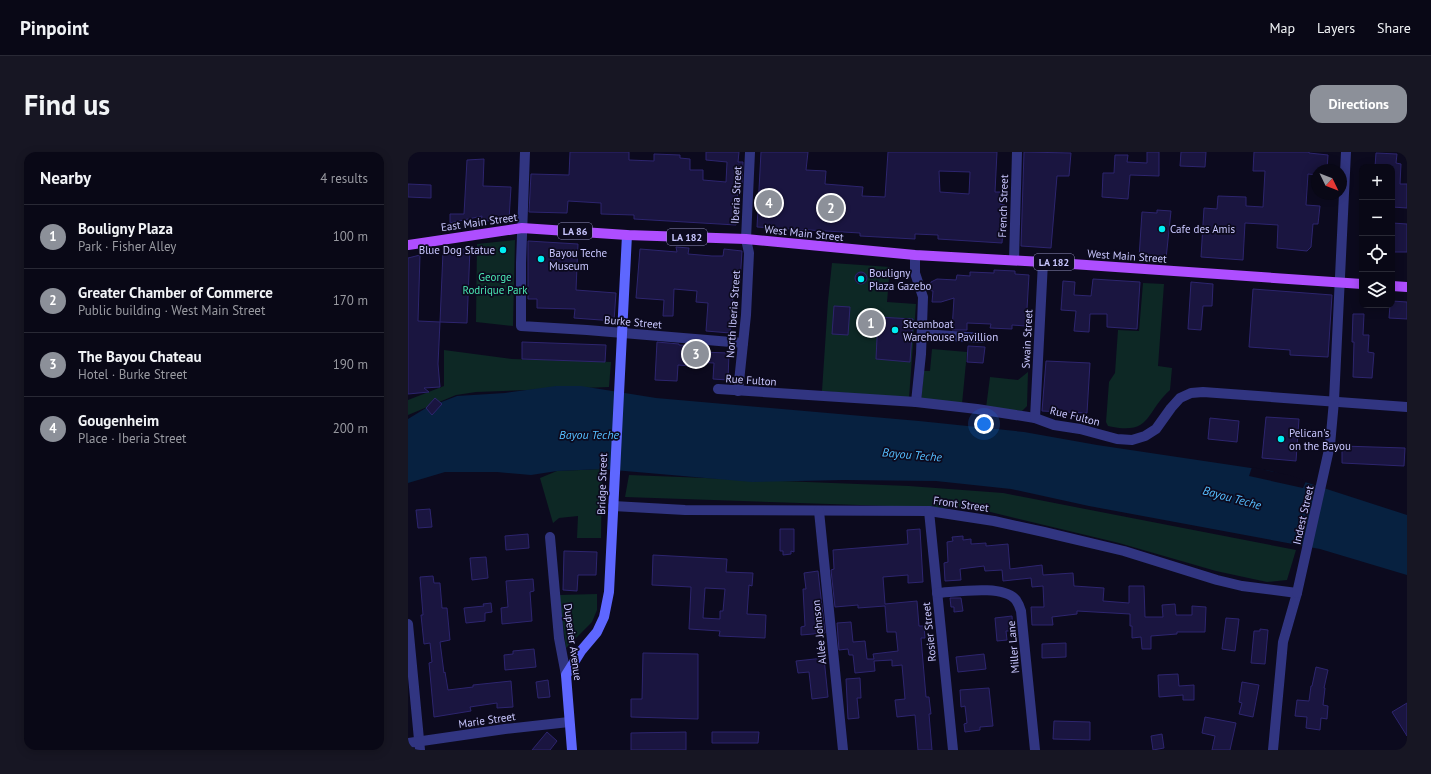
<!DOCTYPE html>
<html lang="en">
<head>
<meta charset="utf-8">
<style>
  body { margin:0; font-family:"PT Sans",sans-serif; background:#171623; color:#f1f3f6 }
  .controls { position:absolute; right:12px; top:12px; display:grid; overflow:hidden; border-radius:8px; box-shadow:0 2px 10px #0003 }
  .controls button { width:36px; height:36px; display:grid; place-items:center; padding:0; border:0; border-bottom:1px solid #292935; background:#090816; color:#f1f3f6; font:20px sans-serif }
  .compass { position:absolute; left:903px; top:12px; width:36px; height:36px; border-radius:50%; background:#090816; box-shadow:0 2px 10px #0003; rotate:133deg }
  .you { position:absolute; left:576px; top:272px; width:14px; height:14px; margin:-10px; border:3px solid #fff; border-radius:50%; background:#1a73e8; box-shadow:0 0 0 6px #1a73e833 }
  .badge { display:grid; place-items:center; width:26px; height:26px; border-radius:50%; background:#8c9099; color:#fff; font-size:13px; font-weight:700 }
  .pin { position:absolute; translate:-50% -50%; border:2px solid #fff; box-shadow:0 1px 4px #0006 }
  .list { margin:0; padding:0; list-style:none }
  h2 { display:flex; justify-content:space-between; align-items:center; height:52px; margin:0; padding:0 16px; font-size:17px }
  h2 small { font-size:13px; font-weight:400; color:#999aa1 }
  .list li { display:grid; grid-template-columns:26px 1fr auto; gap:12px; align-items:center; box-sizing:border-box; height:64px; padding:0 16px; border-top:1px solid #292935 }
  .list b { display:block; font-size:15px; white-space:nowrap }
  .list p { margin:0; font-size:13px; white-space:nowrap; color:#999aa1 }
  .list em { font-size:13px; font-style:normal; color:#999aa1 }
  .icon { flex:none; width:22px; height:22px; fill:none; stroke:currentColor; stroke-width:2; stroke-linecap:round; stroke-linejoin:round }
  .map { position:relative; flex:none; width:999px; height:598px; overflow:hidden; border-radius:12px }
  header { display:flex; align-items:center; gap:24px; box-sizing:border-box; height:56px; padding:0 20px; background:#090816; border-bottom:1px solid #292935 }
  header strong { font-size:19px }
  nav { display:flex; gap:22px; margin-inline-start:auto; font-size:14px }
  .intro { display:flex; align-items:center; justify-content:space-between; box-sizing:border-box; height:96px; padding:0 24px }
  h1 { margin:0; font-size:28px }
  .button { padding:10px 18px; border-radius:12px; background:#8c9099; color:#fff; font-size:14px; font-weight:700 }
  main { display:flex; gap:24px; padding:0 24px }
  aside { flex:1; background:#090816; border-radius:12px; box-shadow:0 2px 10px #0003 }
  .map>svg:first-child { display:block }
</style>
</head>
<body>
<header>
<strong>Pinpoint</strong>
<nav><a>Map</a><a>Layers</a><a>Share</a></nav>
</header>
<div class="intro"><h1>Find us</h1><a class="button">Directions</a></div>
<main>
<aside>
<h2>Nearby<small>4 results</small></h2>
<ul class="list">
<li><span class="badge">1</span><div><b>Bouligny Plaza</b><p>Park · Fisher Alley</p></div><em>100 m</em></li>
<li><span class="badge">2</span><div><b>Greater Chamber of Commerce</b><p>Public building · West Main Street</p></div><em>170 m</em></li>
<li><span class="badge">3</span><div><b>The Bayou Chateau</b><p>Hotel · Burke Street</p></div><em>190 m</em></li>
<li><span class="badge">4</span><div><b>Gougenheim</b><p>Place · Iberia Street</p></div><em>200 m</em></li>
</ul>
</aside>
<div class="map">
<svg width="999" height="598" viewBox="0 0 999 598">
  <rect width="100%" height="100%" fill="#0c0a1e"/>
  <g fill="#0d2825">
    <polygon points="107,88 105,174 68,170 69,92"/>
    <polygon points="424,111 482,115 479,150 508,152 501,246 414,239 420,149"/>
    <path d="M735,131L756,132L750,214L764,216L762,238C737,260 744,284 700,274L698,270L701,230L707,221L710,178L731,179Z"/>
    <polygon points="524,197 559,200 554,252 513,248 516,219 522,219"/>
    <polygon points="36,198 104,207 203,210 201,235 68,240 48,243 0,263 0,248 36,234"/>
    <polygon points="620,220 619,254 614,259 578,256 582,225 610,228"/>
    <polygon points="194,317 193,386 169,386 170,364 151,366 145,371 132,326 149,319"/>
    <polygon points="221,323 501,334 595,341 888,398 879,428 859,430 808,419 711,391 570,357 217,345"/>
    <polygon points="189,442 189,458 184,470 158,496 151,443"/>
  </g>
  <polygon fill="#072140" points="148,234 173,234 248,246 511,269 616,280 689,293 863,319 999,363 999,423 912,397 681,354 603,337 528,329 436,328 344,330 194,317 149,319 123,323 89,320 37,320 0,331 0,267 18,256 49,244 97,241"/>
  <polygon fill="#0c0a1e" points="844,315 880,323 898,329 895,336 841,324"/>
  <g fill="#1a1540" stroke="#2d256e" fill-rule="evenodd">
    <polygon points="162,0 221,0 221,8 246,9 246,2 272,3 272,6 282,7 282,18 295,18 295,28 318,30 319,10 298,8 298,0 331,0 330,10 335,10 334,31 330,31 328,73 226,67 226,63 193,62 193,51 160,49 159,61 121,60 123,22 161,23"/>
    <path d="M353,0H400L398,18L418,19L417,32L455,35L454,44L477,45L480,0H589L587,40H593L592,52L597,53L594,91L530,87V83L507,82V87L452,84V81L349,75ZM531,19L562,20L561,42L532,40Z"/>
    <polygon points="616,0 663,1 661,24 649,24 643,96 613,94"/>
    <polygon points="739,0 751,0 751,24 722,23 720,47 694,45 695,21 706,21 707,3 720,3 719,10 739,11"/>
    <polygon points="773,0 798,0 797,15 772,14"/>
    <polygon points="846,0 901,0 901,1 920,3 919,18 909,18 909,23 900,22 898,53 912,54 910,72 905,72 903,95 899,99 869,96 870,73 837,71 835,108 793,105 796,56 809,57 810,44 838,45 838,54 855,55 857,19 845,19"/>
    <polygon points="968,1 989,2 988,11 993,12 992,32 999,32 999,56 984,55 984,15 967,15"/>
    <polygon points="76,7 75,34 103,35 101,68 73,69 74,64 42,71 42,62 56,62 59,8"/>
    <polygon points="0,32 23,33 23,46 0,45"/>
    <polygon points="749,58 763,59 758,107 731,106 734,60 749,61"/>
    <polygon points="984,71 999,72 999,100 984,100"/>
    <polygon points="120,89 170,92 168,138 208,141 206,169 166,166 167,157 129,156 129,147 120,147"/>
    <polygon points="268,95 281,96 280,102 304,104 315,104 316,97 334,99 332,131 326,131 322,181 298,179 300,151 288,150 289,139 266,137 265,164 255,164 256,148 228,146 232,97 269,100"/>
    <polygon points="62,96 59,171 32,170 35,100"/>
    <polygon points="12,103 10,169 32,170 30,212 32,235 16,236 21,240 0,242 0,106"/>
    <polygon points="586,118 607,119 607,122 621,123 618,174 604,173 604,177 582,176 583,172 559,171 559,178 544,178 546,146 533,150 524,150 525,139 520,138 523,130 529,127 548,128 549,123 562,124 562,120 586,121"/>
    <circle cx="453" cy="126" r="6"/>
    <polygon points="685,127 732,130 729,177 699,175 699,162 682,162 681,180 666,179 668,159 653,158 655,129 667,130 666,143 683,144"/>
    <polygon points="783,130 805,132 804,154 795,154 793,178 780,177"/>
    <polygon points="845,137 924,143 920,205 882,203 882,198 841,195"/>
    <polygon points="984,149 999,150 999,167 981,166 982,153 984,153"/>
    <polygon points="426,154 442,155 440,183 424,182"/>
    <polygon points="945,162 956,162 955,183 961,183 960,200 966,201 964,226 945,225 946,190 944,190"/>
    <polygon points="470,165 505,167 502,210 468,207"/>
    <polygon points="114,190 198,193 197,210 114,207"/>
    <polygon points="249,190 271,192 271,193 293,194 293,200 321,201 320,228 305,227 306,211 283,210 283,214 270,213 269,229 247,228"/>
    <polygon points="560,194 577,195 575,211 559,210"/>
    <polygon points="638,209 682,211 679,261 634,259"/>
    <polygon points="27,246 34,252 24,263 18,256"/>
    <polygon points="858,265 891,267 888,309 854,306"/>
    <polygon points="802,266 831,269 829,290 800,287"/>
    <polygon points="934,294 997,296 996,314 934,311"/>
    <polygon points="22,357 24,375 10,376 8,358"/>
    <polygon points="372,377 386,377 386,400 383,399 383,402 375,403 375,399 372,399"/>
    <polygon points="512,377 515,430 500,431 500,423 475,425 477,452 509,449 511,474 516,474 517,486 513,486 518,545 521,545 523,562 521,562 524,598 510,598 507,563 489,565 487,548 497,547 494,513 484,514 484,508 466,509 467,519 447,521 445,503 441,503 440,497 431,498 429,471 443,470 445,490 457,489 459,507 466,507 465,502 490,499 488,480 479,480 477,454 450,456 450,453 427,455 423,418 426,417 425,398 500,392 499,378"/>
    <polygon points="120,382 121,396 98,398 97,384"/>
    <polygon points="555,384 555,388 563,387 563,392 578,391 578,394 600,392 602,417 634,413 635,423 665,421 666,434 696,436 695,449 721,451 721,434 736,434 737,465 755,465 754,453 767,452 768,463 784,463 784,454 798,455 797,480 769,480 769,482 743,484 743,497 734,497 733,485 724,486 724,474 722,474 722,462 669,459 669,462 644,465 645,473 624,473 623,455 636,455 635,434 624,435 623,426 595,429 594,418 577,419 576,414 552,417 553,428 537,429 536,411 540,410 539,390 545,389 544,385"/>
    <polygon points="156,399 189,400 188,423 170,423 169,439 155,438"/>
    <path d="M245,403L319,407L318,420L345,421L344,434L341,433L339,462L358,463L357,486L311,484L312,479L281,477L283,435L244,433ZM297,436L317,437L315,459H312V467L295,466Z"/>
    <polygon points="78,405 80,426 64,428 62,406"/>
    <polygon points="410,419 417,481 393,483 393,475 397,474 395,437 398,437 396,421"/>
    <polygon points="25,424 26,431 32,431 34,456 39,456 42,488 32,490 36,521 37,520 40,538 65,535 65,533 103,529 105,555 89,556 89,551 62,555 63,559 26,565 21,511 24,510 22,491 16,492 13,463 15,463 12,425"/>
    <polygon points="125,427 126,439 122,440 124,469 94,472 93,456 100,455 98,429"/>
    <polygon points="542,446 553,446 555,459 546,460 546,455 543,455"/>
    <polygon points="83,451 84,460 77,461 77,469 58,471 56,456 76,454 75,452"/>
    <polygon points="604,464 605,479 598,479 599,488 589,489 587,466"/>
    <polygon points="818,466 831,467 827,499 814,497"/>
    <polygon points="852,477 860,478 857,512 843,511 846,479 852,479"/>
    <polygon points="658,491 658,505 634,506 634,492"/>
    <polygon points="126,497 128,515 97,518 96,503 105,502 105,499"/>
    <polygon points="235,501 290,502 290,567 223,565 223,547 234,547"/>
    <polygon points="576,502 578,517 550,520 548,505"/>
    <polygon points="416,506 420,545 404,547 401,520 390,521 388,509"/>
    <polygon points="908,515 920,518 916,536 917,536 915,553 920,554 919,567 913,566 912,578 898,576 899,565 887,564 889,548 901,549 903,534 904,534"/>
    <polygon points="770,522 771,534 786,533 786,548 775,548 775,543 751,545 750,523"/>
    <polygon points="452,526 453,546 449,546 451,566 440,567 438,527"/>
    <polygon points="140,528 142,545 130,546 128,530"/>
    <polygon points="834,530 851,533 845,565 831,562 834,551 831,550"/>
    <polygon points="581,536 585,574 572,575 572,578 557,580 556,572 559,571 557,554 553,555 552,538"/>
    <polygon points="999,551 999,584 984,560"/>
    <polygon points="797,565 828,571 822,598 804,598 807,584 794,581"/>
    <polygon points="646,569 682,570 682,588 645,587"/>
    <polygon points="139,580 149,589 142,598 124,598"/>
    <polygon points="278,580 278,598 223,598 223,581"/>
    <polygon points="304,580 351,580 350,591 304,591"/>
    <polygon points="754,582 756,596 745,598 743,584"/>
  </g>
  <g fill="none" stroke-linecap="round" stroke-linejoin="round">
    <g stroke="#313581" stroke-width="10">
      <polyline points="117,0 113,111 113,174 179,178 335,191"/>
      <polyline points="507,103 507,121 515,145 513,202 508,250"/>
      <polyline points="606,108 609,0"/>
      <polyline points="514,182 574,186"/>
      <polyline points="310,237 508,250 569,257 627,266 646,273 672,277 709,287 724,288 737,284 748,277 763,256 772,246 783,241 795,240 999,255"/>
      <polyline points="330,239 338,163 341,101 338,87"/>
      <polyline points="627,266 635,110"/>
      <polyline points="205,354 277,358 521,359 586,369 636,380 716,399 809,428 834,434 889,441 875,490 865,598"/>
      <polyline points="411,359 435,598"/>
      <polyline points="521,359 545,598"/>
      <polyline points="142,385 151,486 158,523"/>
      <path d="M529,441C548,440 596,432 608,448C610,451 612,455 613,459L627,598"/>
      <polyline points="0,472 12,598"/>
      <polyline points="0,591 97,577 161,570"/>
    </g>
    <g stroke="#313581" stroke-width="10">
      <polyline points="338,87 342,0"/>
      <polyline points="889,441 922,293 926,249 938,0"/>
    </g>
    <polyline stroke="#5e67ff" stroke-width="10" points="164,598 158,523 173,499 189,480 196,465 201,440 219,83"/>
    <g stroke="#ae4eff" stroke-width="10">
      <polyline points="0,93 114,76 219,83 338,87 507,103 635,110 954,132"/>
      <polyline points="984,134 999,135"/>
    </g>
  </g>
  <g fill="#00eef2" stroke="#0c0a1e" stroke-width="1.5">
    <circle cx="754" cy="77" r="4"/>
    <circle cx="95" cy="98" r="4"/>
    <circle cx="133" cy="107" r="4"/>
    <circle cx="453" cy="127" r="4"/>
    <circle cx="487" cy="178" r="4"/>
    <circle cx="873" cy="287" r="4"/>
  </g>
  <g text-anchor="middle" stroke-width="3.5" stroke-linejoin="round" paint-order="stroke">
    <g fill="#0c0a1e" stroke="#908ebc" stroke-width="1">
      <rect x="150" y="71" width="34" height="16" rx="3"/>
      <rect x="259" y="77" width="40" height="16" rx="3"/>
      <rect x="626" y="102" width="40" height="16" rx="3"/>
    </g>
    <g font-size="10" font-weight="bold" fill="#c9c7ff">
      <text x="167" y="83">LA 86</text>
      <text x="279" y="89">LA 182</text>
      <text x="646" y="114">LA 182</text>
    </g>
    <g font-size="11" fill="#c9c7ff" stroke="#0c0a1e">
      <text transform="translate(328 43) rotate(-87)" y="4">Iberia Street</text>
      <text transform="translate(595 54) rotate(-88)" y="4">French Street</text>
      <text transform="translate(71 70) rotate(-8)" y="4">East Main Street</text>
      <text transform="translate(396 81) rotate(6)" y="4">West Main Street</text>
      <text transform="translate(719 104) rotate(4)" y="4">West Main Street</text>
      <text transform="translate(325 162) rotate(-86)" y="4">North Iberia Street</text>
      <text transform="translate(225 170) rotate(5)" y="4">Burke Street</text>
      <text transform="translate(619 187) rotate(-87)" y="4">Swain Street</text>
      <text transform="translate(343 228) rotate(4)" y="4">Rue Fulton</text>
      <text transform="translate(667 264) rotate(14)" y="4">Rue Fulton</text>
      <text transform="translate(194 332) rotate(-88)" y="4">Bridge Street</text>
      <text transform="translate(553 352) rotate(8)" y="4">Front Street</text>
      <text transform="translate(895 363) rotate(-77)" y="4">Indest Street</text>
      <text transform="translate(411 480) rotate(-96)" y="4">Allée Johnson</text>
      <text transform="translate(521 480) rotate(-96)" y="4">Rosier Street</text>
      <text transform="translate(165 490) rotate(82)" y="4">Duperier Avenue</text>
      <text transform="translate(605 495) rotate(-95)" y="4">Miller Lane</text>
      <text transform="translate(79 568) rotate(-8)" y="4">Marie Street</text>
    </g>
    <g font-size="11" fill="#c9c7ff" stroke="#0c0a1e" text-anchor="start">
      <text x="762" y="81">Cafe des Amis</text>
      <text x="87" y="102" text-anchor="end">Blue Dog Statue</text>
      <text x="141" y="105">Bayou Teche<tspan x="141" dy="13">Museum</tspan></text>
      <text x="461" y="125">Bouligny<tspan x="461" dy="13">Plaza Gazebo</tspan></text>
      <text x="495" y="176">Steamboat<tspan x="495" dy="13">Warehouse Pavillion</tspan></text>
      <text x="881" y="285">Pelican's<tspan x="881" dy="13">on the Bayou</tspan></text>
    </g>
    <g font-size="11" fill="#4ae8b3" stroke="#0c0a1e">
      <text x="87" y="129">George<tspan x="87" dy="13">Rodrique Park</tspan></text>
    </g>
    <g font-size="12" font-style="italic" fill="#55beff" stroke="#0c0a1e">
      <text x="181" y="287">Bayou Teche</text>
      <text transform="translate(504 303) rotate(5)" y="4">Bayou Teche</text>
      <text transform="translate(824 346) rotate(15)" y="4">Bayou Teche</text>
    </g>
  </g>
</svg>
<div class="controls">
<button>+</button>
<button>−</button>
<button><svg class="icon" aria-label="locate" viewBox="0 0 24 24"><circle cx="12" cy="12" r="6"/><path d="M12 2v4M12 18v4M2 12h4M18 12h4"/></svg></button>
<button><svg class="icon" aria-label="layers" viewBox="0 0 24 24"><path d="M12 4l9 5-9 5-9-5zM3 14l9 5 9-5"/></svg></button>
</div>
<svg class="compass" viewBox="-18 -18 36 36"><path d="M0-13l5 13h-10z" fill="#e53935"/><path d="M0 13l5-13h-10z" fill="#999aa1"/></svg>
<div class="you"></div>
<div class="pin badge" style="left:463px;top:171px">1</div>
<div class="pin badge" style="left:423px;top:56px">2</div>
<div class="pin badge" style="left:288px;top:202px">3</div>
<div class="pin badge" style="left:361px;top:51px">4</div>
</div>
</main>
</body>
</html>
